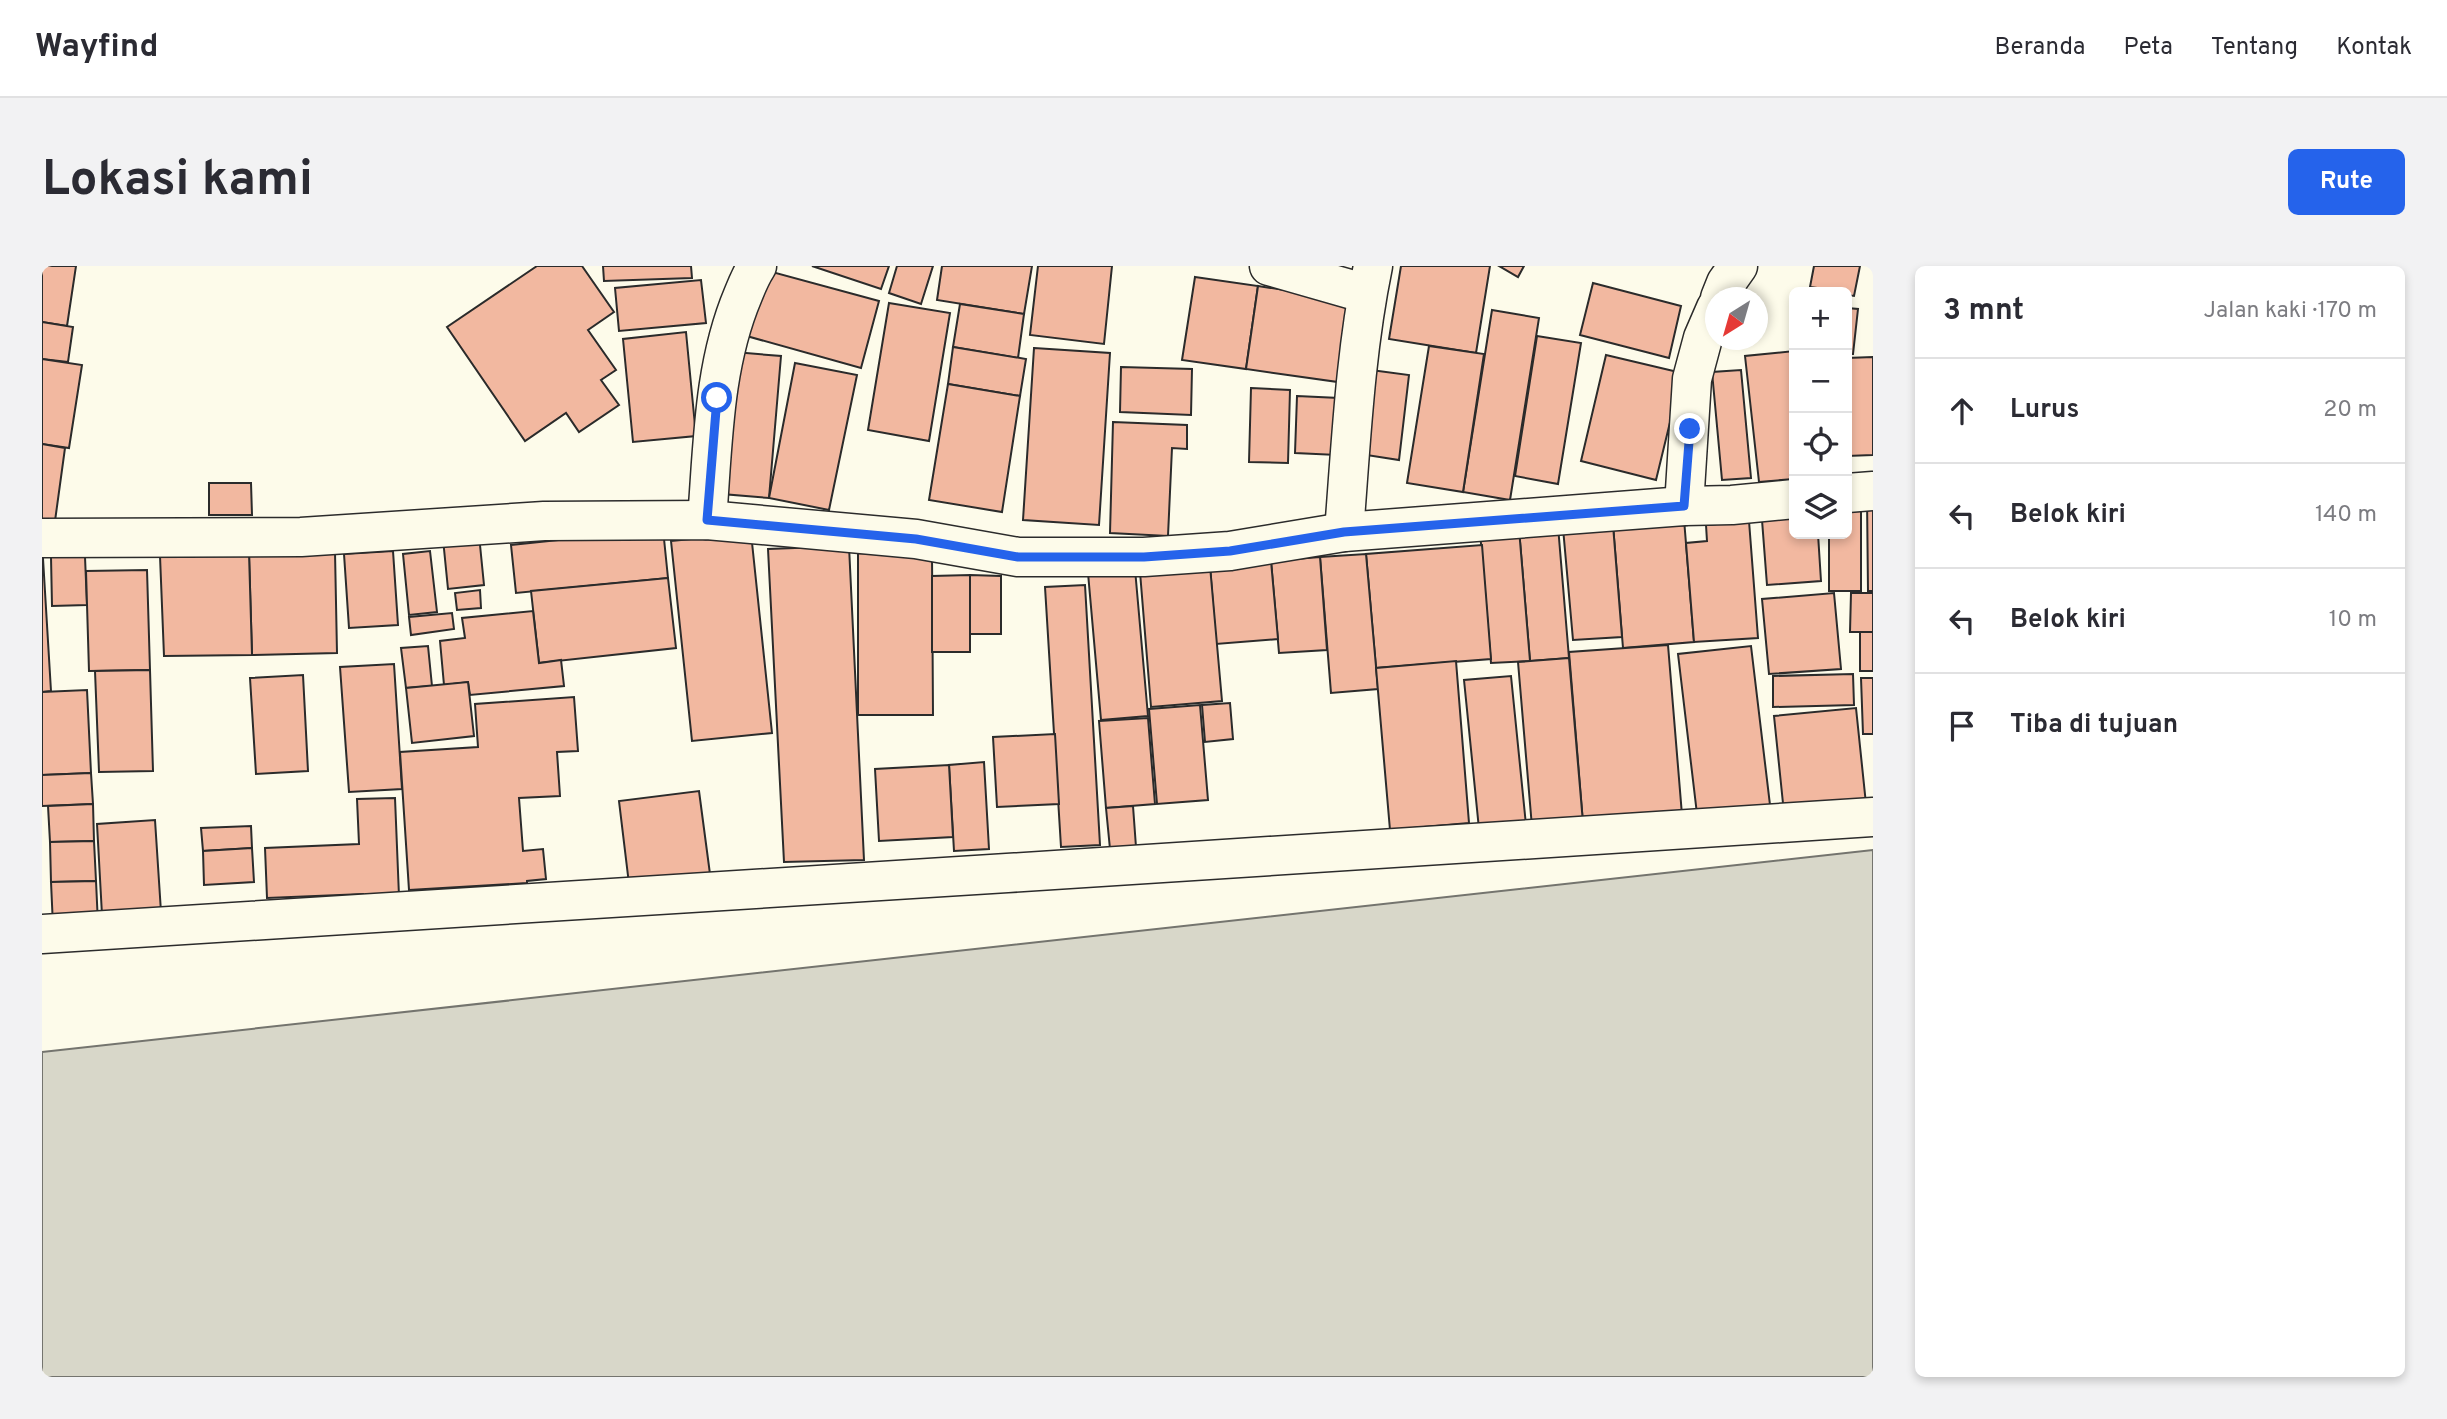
<!DOCTYPE html>
<html lang="id">
<head>
<meta charset="utf-8">
<style>
  body { margin:0; font-family:Overpass,sans-serif; background:#f2f2f3; color:#2b2b33 }
  .controls { position:absolute; right:21px; top:21px; display:grid; overflow:hidden; border-radius:10px; box-shadow:0 4px 10px #0003 }
  .controls button { width:63px; height:63px; display:grid; place-items:center; padding:0; border:0; border-bottom:2px solid #e1e1e2; background:#fff; color:#2b2b33; font:35px sans-serif }
  .compass { position:absolute; left:1663px; top:21px; width:63px; height:63px; border-radius:50%; background:#fff; box-shadow:0 4px 10px #0003; rotate:217deg }
  .stop { position:absolute; width:21px; height:21px; margin:-16px; border:5px solid #2563eb; border-radius:50%; background:#fff }
  .stop.end { background:#2563eb; border-color:#fff; box-shadow:0 2px 7px #0008 }
  .list { margin:0; padding:0; list-style:none }
  h2 { display:flex; justify-content:space-between; align-items:center; height:91px; margin:0; padding:0 28px; font-size:30px }
  h2 small { font-size:23px; font-weight:400; color:#7c7c81 }
  .list li { display:grid; grid-template-columns:46px 1fr auto; gap:21px; align-items:center; box-sizing:border-box; height:105px; padding:0 28px; border-top:2px solid #e1e1e2 }
  .list b { display:block; font-size:26px; white-space:nowrap }
  .list em { font-size:23px; font-style:normal; color:#7c7c81 }
  .icon { flex:none; width:38px; height:38px; fill:none; stroke:currentColor; stroke-width:2; stroke-linecap:round; stroke-linejoin:round }
  .map { position:relative; flex:none; width:1831px; height:1111px; overflow:hidden; border-radius:10px }
  header { display:flex; align-items:center; gap:42px; box-sizing:border-box; height:98px; padding:0 35px; background:#fff; border-bottom:2px solid #e1e1e2 }
  header strong { font-size:33px }
  nav { display:flex; gap:38px; margin-inline-start:auto; font-size:24px }
  .intro { display:flex; align-items:center; justify-content:space-between; box-sizing:border-box; height:168px; padding:0 42px }
  h1 { margin:0; font-size:49px }
  .button { padding:18px 32px; border-radius:10px; background:#2563eb; color:#fff; font-size:24px; font-weight:700 }
  main { display:flex; gap:42px; padding:0 42px }
  aside { flex:1; background:#fff; border-radius:10px; box-shadow:0 4px 10px #0003 }
  .map>svg:first-child { display:block }
</style>
</head>
<body>
<header>
<strong>Wayfind</strong>
<nav><a>Beranda</a><a>Peta</a><a>Tentang</a><a>Kontak</a></nav>
</header>
<div class="intro"><h1>Lokasi kami</h1><a class="button">Rute</a></div>
<main>
<div class="map">
<svg width="1831" height="1111" viewBox="0 0 1831 1111">
  <rect width="100%" height="100%" fill="#fdfbea"/>
  <polygon fill="#d8d7c9" stroke="#74746e" stroke-width="2" points="1831,584 1831,1111 0,1111 0,786"/>
  <g fill="#f2b8a0" stroke="#2b2b2b" stroke-width="2">
    <polygon points="0,0 34,0 25,60 0,56"/>
    <polygon points="495,0 540,0 572,46 546,64 574,104 559,114 577,139 537,166 524,147 483,175 405,61"/>
    <polygon points="561,0 649,0 650,12 562,15"/>
    <polygon points="770,0 847,0 839,23"/>
    <polygon points="855,0 891,0 879,38 847,27"/>
    <polygon points="900,0 990,0 982,48 895,34"/>
    <polygon points="996,0 1070,0 1062,78 988,69"/>
    <polygon points="1359,0 1448,0 1434,87 1347,73"/>
    <polygon points="1457,0 1482,0 1476,11"/>
    <polygon points="1772,0 1818,0 1812,30 1805,29 1805,26 1768,21"/>
    <polygon points="719,3 837,35 819,102 701,69"/>
    <polygon points="1153,11 1216,20 1204,103 1140,94"/>
    <polygon points="659,14 664,57 577,65 573,22"/>
    <polygon points="1551,17 1639,40 1627,92 1538,69"/>
    <polygon points="1216,20 1307,34 1296,116 1204,103"/>
    <polygon points="847,37 908,47 887,175 826,164"/>
    <polygon points="918,38 982,48 976,92 911,81"/>
    <polygon points="1805,42 1816,43 1811,88 1805,88"/>
    <polygon points="1450,44 1497,52 1468,234 1421,226"/>
    <polygon points="0,56 31,61 26,96 0,93"/>
    <polygon points="644,66 654,170 591,176 581,73"/>
    <polygon points="1495,70 1539,77 1516,218 1473,210"/>
    <polygon points="1387,80 1442,88 1421,226 1365,217"/>
    <polygon points="911,81 984,93 978,130 906,118"/>
    <polygon points="992,82 1068,87 1057,259 981,254"/>
    <polygon points="1752,85 1752,213 1717,216 1703,90"/>
    <polygon points="692,86 739,90 727,232 680,228"/>
    <polygon points="1564,89 1640,107 1614,214 1539,195"/>
    <polygon points="1831,91 1831,189 1805,190 1805,92"/>
    <polygon points="0,93 40,99 27,182 0,178"/>
    <polygon points="753,97 815,109 787,244 727,232"/>
    <polygon points="1079,101 1150,103 1149,149 1078,146"/>
    <polygon points="1329,104 1367,109 1357,194 1318,188"/>
    <polygon points="1699,104 1709,212 1680,214 1670,106"/>
    <polygon points="906,118 978,130 960,246 887,234"/>
    <polygon points="1209,122 1248,124 1246,197 1207,196"/>
    <polygon points="1255,130 1297,132 1295,189 1253,187"/>
    <polygon points="1071,156 1145,159 1145,183 1130,182 1126,270 1068,267"/>
    <polygon points="0,178 23,182 13,255 0,253"/>
    <polygon points="167,217 209,217 210,249 167,249"/>
    <polygon points="1805,231 1819,231 1819,325 1787,325 1787,268 1805,268"/>
    <polygon points="1825,231 1831,231 1831,325 1826,325"/>
    <polygon points="1752,238 1752,268 1776,268 1779,315 1725,319 1719,241"/>
    <polygon points="1642,253 1652,376 1581,382 1571,259"/>
    <polygon points="1707,255 1716,372 1652,376 1644,277 1665,275 1664,259"/>
    <polygon points="1571,259 1580,371 1531,374 1521,262"/>
    <polygon points="1516,260 1527,392 1488,395 1477,263"/>
    <polygon points="621,263 626,312 474,327 469,279"/>
    <polygon points="1477,263 1488,395 1449,397 1438,266"/>
    <polygon points="709,267 730,467 650,475 629,275"/>
    <polygon points="437,269 442,319 406,323 401,273"/>
    <polygon points="0,276 9,425 0,426"/>
    <polygon points="1440,279 1449,393 1334,402 1324,288"/>
    <polygon points="807,280 822,594 742,596 726,283"/>
    <polygon points="351,285 356,359 307,362 302,288"/>
    <polygon points="388,285 395,346 367,349 361,288"/>
    <polygon points="293,286 295,387 210,389 207,287"/>
    <polygon points="207,287 210,389 122,390 118,290"/>
    <polygon points="816,287 890,288 891,449 816,449"/>
    <polygon points="1324,288 1336,423 1289,427 1278,291"/>
    <polygon points="9,291 43,291 45,339 10,340"/>
    <polygon points="1278,291 1285,384 1237,387 1229,295"/>
    <polygon points="1229,295 1236,373 1174,378 1168,300"/>
    <polygon points="1168,300 1180,435 1109,441 1098,306"/>
    <polygon points="1093,303 1106,450 1059,454 1046,307"/>
    <polygon points="105,304 108,404 47,405 44,305"/>
    <polygon points="928,309 959,310 959,368 928,368"/>
    <polygon points="928,309 928,386 890,386 890,310"/>
    <polygon points="626,312 634,382 497,397 489,325"/>
    <polygon points="1043,319 1058,579 1019,581 1003,321"/>
    <polygon points="438,324 439,342 415,344 413,327"/>
    <polygon points="1792,327 1799,403 1727,408 1720,333"/>
    <polygon points="1809,327 1831,327 1831,366 1808,366"/>
    <polygon points="491,345 497,397 519,394 522,420 428,429 426,416 402,419 398,375 423,372 420,352"/>
    <polygon points="410,347 412,363 369,369 367,351"/>
    <rect x="1818" y="366" width="13" height="39"/>
    <polygon points="1626,379 1640,549 1541,557 1527,386"/>
    <polygon points="386,380 390,420 364,422 359,382"/>
    <polygon points="1709,380 1728,539 1655,548 1636,388"/>
    <polygon points="1527,392 1541,557 1490,561 1476,396"/>
    <polygon points="1414,395 1427,557 1348,564 1334,402"/>
    <polygon points="352,398 360,523 307,526 298,401"/>
    <polygon points="108,404 111,505 57,506 53,405"/>
    <polygon points="1811,408 1812,439 1731,441 1731,410"/>
    <polygon points="261,409 266,505 214,508 208,412"/>
    <polygon points="1469,410 1484,559 1437,563 1422,414"/>
    <polygon points="1819,412 1831,412 1831,468 1821,468"/>
    <polygon points="426,416 432,470 370,477 364,422"/>
    <polygon points="45,424 49,507 0,509 0,426"/>
    <polygon points="532,431 536,485 515,486 518,530 477,532 481,585 501,583 504,613 485,615 485,617 367,624 358,486 436,481 433,438"/>
    <polygon points="1188,437 1191,473 1163,476 1160,439"/>
    <polygon points="1158,439 1166,534 1115,538 1107,443"/>
    <polygon points="1814,442 1824,538 1742,547 1732,450"/>
    <polygon points="1106,452 1113,538 1064,542 1057,455"/>
    <polygon points="1013,468 1017,538 955,541 951,471"/>
    <polygon points="942,496 947,583 912,585 907,499"/>
    <polygon points="907,499 911,571 837,575 833,503"/>
    <polygon points="49,507 51,538 0,540 0,509"/>
    <polygon points="657,525 668,608 587,618 577,535"/>
    <polygon points="353,532 357,630 321,632 321,628 225,632 223,582 317,578 315,533"/>
    <polygon points="51,538 52,575 8,576 6,540"/>
    <polygon points="1091,540 1094,581 1068,583 1064,542"/>
    <polygon points="113,554 119,646 60,649 55,558"/>
    <polygon points="209,560 210,582 161,585 159,562"/>
    <polygon points="52,575 54,615 9,616 8,576"/>
    <polygon points="210,582 212,616 162,619 161,585"/>
    <polygon points="54,615 56,658 11,660 9,616"/>
  </g>
  <g fill="none" stroke-linecap="round" stroke-linejoin="round">
    <g stroke="#2b2b2b" stroke-width="41">
      <g id="minor">
        <polyline points="1227,0 1325,28"/>
        <polyline points="1678,32 1684,17 1696,0"/>
        <polyline points="1805,227 1831,225"/>
        <polyline points="1642,240 1650,113 1661,72 1674,42"/>
        <path d="M665,254C671,179 671,100 701,29C705,19 709,9 715,0"/>
        <path d="M1302,266C1309,178 1313,87 1331,0"/>
        <polyline points="0,272 259,271 502,255 665,254 874,273 976,291 1102,291 1188,285 1302,266 1642,240 1690,239 1752,233"/>
        <path d="M0,668C610,631 1221,590 1831,551"/>
      </g>
    </g>
    <use href="#minor" stroke="#fdfbea" stroke-width="38"/>
  </g>
  <g fill="none" stroke-linecap="round" stroke-linejoin="round">
    <polyline stroke="#2563eb" stroke-width="9" points="675,132 665,254 874,273 976,291 1102,291 1188,285 1302,266 1642,240 1648,163"/>
  </g>
</svg>
<div class="controls">
<button>+</button>
<button>−</button>
<button><svg class="icon" aria-label="locate" viewBox="0 0 24 24"><circle cx="12" cy="12" r="6"/><path d="M12 2v4M12 18v4M2 12h4M18 12h4"/></svg></button>
<button><svg class="icon" aria-label="layers" viewBox="0 0 24 24"><path d="M12 4l9 5-9 5-9-5zM3 14l9 5 9-5"/></svg></button>
</div>
<svg class="compass" viewBox="-18 -18 36 36"><path d="M0-13l5 13h-10z" fill="#e53935"/><path d="M0 13l5-13h-10z" fill="#7c7c81"/></svg>
<div class="stop" style="left:675px;top:132px"></div>
<div class="stop end" style="left:1648px;top:163px"></div>
</div>
<aside>
<h2>3 mnt<small>Jalan kaki · 170 m</small></h2>
<ul class="list">
<li><svg class="icon" aria-label="ahead" viewBox="0 0 24 24"><path d="M12 20V5M6 11l6-6 6 6"/></svg><div><b>Lurus</b></div><em>20 m</em></li>
<li><svg class="icon" aria-label="left" viewBox="0 0 24 24"><path d="M17 20v-9H6M10 6l-5 5 5 5"/></svg><div><b>Belok kiri</b></div><em>140 m</em></li>
<li><svg class="icon" aria-label="left" viewBox="0 0 24 24"><path d="M17 20v-9H6M10 6l-5 5 5 5"/></svg><div><b>Belok kiri</b></div><em>10 m</em></li>
<li><svg class="icon" aria-label="arrive" viewBox="0 0 24 24"><path d="M6 21V4h12l-3 4 3 4H6"/></svg><div><b>Tiba di tujuan</b></div></li>
</ul>
</aside>
</main>
</body>
</html>
